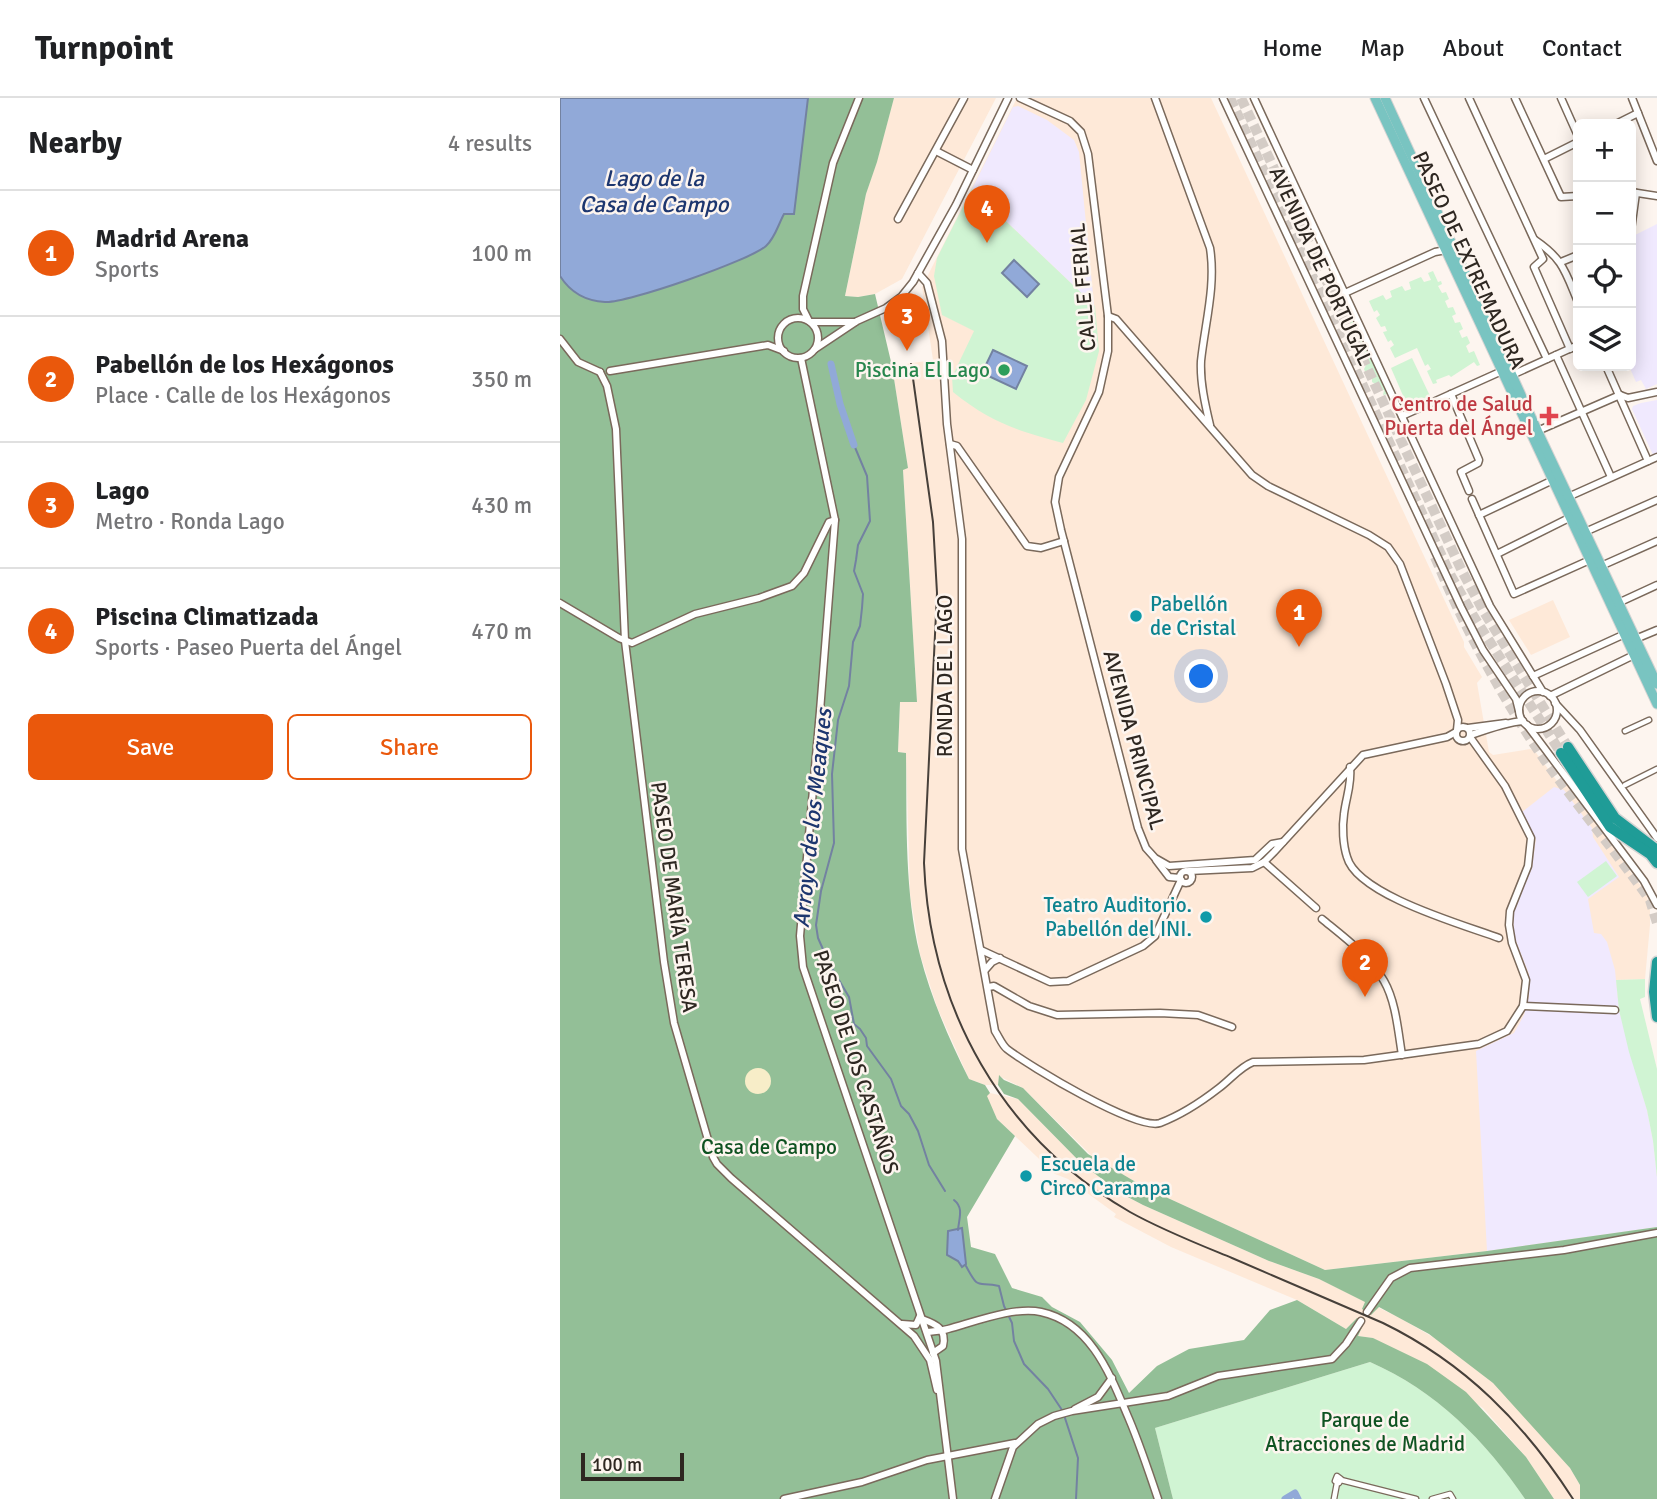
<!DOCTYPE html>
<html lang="en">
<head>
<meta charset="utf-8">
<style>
  body { margin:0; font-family:Signika,sans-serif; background:#f2f2f2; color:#202124 }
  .controls { position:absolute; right:21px; top:21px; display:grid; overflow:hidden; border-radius:10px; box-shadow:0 4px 18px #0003 }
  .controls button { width:63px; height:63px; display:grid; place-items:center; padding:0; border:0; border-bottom:2px solid #e0e0e0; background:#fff; color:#202124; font:35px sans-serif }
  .scale { position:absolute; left:21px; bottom:18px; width:103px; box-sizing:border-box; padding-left:7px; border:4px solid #2e2721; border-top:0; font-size:19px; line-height:24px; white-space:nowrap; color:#2e2721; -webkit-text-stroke:5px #fdf5ef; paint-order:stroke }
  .you { position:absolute; left:642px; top:579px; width:24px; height:24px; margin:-18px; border:5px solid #fff; border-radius:50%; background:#1a73e8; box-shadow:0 0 0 10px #1a73e833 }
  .badge { display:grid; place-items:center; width:46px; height:46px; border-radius:50%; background:#ea580c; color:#fff; font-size:23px; font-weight:700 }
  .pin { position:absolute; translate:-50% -58px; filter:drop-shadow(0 2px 4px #0008) }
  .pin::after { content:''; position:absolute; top:37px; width:24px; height:21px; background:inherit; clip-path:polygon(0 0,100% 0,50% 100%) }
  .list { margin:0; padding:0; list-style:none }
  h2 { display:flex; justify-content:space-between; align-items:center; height:91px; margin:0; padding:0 28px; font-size:30px }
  h2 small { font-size:23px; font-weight:400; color:#757577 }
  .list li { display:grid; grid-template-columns:46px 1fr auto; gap:21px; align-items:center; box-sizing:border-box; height:126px; padding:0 28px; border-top:2px solid #e0e0e0 }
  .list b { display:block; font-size:26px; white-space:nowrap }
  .list p { margin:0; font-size:23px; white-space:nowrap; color:#757577 }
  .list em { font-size:23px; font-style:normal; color:#757577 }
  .actions { display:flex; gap:14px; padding:21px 28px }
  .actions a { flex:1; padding:16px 0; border:2px solid #ea580c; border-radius:10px; text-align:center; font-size:24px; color:#ea580c }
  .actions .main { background:#ea580c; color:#fff }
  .icon { flex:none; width:38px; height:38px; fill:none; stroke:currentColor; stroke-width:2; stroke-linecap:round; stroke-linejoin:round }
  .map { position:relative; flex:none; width:1097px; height:1401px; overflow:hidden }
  header { display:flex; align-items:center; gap:42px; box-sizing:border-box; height:98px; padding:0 35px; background:#fff; border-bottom:2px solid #e0e0e0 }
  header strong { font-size:33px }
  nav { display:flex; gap:38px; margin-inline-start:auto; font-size:24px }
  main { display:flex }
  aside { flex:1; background:#fff }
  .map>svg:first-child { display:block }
</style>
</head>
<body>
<header>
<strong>Turnpoint</strong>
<nav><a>Home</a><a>Map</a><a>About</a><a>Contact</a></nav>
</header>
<main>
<aside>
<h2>Nearby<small>4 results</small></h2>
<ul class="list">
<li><span class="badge">1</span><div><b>Madrid Arena</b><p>Sports</p></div><em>100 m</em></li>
<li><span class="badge">2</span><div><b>Pabellón de los Hexágonos</b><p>Place · Calle de los Hexágonos</p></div><em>350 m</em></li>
<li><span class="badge">3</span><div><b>Lago</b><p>Metro · Ronda Lago</p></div><em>430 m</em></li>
<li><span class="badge">4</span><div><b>Piscina Climatizada</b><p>Sports · Paseo Puerta del Ángel</p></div><em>470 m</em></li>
</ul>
<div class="actions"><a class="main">Save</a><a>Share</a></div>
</aside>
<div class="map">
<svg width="1097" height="1401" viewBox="0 0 1097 1401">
  <rect width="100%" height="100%" fill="#fdf5ef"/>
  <g fill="#fee9d8">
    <polygon points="334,0 436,0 342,181 315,196 298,199 285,198 306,96 317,63"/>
    <polygon points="457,0 651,0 904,544 904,549 922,579 917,585 929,654 933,657 970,651 974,652 997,683 1002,680 1086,795 1090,810 1090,827 1085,881 1056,882 1059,912 1069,954 1087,1011 1097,1079 1097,1129 927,1153 765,1172 586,1090 533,1059 463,990 439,978 438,987 425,987 409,981 377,909 360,856 350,796 346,655 338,654 340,604 357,604 343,371 348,370 332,268 373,262 362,189"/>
    <polygon points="993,502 1010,539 971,557 949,522"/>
    <polygon points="430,995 458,1001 522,1066 562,1096 583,1107 709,1163 759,1181 840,1220 883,1245 933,1285 988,1343 1010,1370 1020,1387 1020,1401 994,1401 966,1359 923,1310 813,1240 798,1238 804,1225 797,1221 786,1231 737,1202 611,1149 554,1119 556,1116 508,1081 495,1076 437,1021 426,998"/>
  </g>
  <g fill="#f0e9fe">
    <polygon points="458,8 487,22 514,42 519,54 534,207 412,91 453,9"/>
    <polygon points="1097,126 1097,286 1086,291 1081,282 1076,284 1069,268 1071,139"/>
    <polygon points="1097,302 1097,355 1093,357 1072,311 1073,308 1081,305"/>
    <polygon points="994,689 1004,692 1032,730 1033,739 1059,779 1028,801 1034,835 1041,836 1047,844 1055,872 1059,912 1087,1012 1093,1043 1097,1079 1097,1129 927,1153 916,953 954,935 964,917 969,898 969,876 954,838 953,812 972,770 976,741 962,714"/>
  </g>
  <g fill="#d0f4d3">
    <path d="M412,91L535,208L539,253L526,302L503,345C458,333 430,324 393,294L392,279L414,233L382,217L374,178L377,160Z"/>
    <polygon points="873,173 878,184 881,183 882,186 878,188 882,195 886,194 889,201 885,203 888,210 893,209 896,216 892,218 895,225 900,224 903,231 899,233 902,240 907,238 910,245 906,248 909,255 914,253 920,267 917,268 914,264 891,279 889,277 876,282 877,285 873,286 867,273 871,271 868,266 865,268 857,250 835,260 830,250 834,247 831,242 828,244 823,234 827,233 825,228 821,229 816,220 820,217 817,212 814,214 809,203 823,197 826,202 832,199 830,193 842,188 845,193 851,191 849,184 861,179 864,184 871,182 868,175"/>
    <polygon points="793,221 828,296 823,297 824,292 818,291 817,287 812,284 812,279 806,276 804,271 807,265 803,254 798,256 793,247 797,243 792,239 793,235 790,234 790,224"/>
    <polygon points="852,260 870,298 848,309 831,270"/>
    <polygon points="1046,763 1057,778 1028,799 1017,784"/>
    <polygon points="1085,881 1085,899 1080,901 1097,971 1097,1079 1093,1043 1087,1012 1069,954 1059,912 1056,882"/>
    <path d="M810,1264C876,1293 925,1342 965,1401H613L595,1330Z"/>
  </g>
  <g fill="#93bf97">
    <path d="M0,0H334L317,64L306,96L285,198L298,199L315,196L332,268L348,370L343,372L357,604H340L338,654L346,655C347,721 344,792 360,857C371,900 389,941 409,981L425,987L430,995L427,998L437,1021L455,1038L407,1119L411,1149L435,1156L452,1190L482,1199L492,1209L520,1224L552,1262L569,1295L597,1268L629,1251L684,1242L710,1212L737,1202L786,1231L797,1220L804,1225L798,1238L813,1240L867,1266L906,1294L966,1359L994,1401H965C925,1342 876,1293 810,1264L595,1330L613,1401H0Z"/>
    <polygon points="439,977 444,982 463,990 528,1056 586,1090 765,1172 927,1153 1097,1129 1097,1401 1020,1401 1020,1387 1010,1370 933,1285 869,1236 819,1209 811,1217 802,1211 805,1204 759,1181 709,1163 583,1107 562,1096 522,1066 458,1001 444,996 438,987"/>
  </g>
  <circle fill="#f7edc8" cx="198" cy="983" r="13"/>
  <g fill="#91a9d8" stroke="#7382a1" stroke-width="2">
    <path d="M0,0H248L234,116H224C218,127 215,140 206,148C191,162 65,206 45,204C26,203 10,194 0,178Z"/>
    <polygon points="454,162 479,186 467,199 442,175"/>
    <polygon points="433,252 467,268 456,291 422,275"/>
    <polygon points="402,1130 406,1166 402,1169 398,1163 387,1157 388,1133"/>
  </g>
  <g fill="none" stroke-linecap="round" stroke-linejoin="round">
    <g stroke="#7382a1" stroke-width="2">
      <polyline points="294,347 307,378 310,423 298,447 296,462 294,473 303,496 302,510 300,528 293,544 289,588 278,622 272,676 274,745 261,793 256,827 258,840 270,867 289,899 294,926 300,931 306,940 307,948 331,981 341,1008 349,1016 358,1033 369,1067 385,1093"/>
      <path d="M394,1102C404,1110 399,1120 398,1132"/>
      <path d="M406,1168C419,1193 417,1183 439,1188L444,1208L452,1225L454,1243L464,1266L488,1291L502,1312"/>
      <polyline points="504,1317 518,1360 516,1401"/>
    </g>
    <g stroke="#91a9d8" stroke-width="7">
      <polyline points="271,266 280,306 294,347"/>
      <polyline points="725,1401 735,1395 738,1401"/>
    </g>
    <g stroke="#d4ccc6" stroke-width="10" stroke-dasharray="10 5" stroke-linecap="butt">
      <polyline points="670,0 891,478 914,519 1001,655"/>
      <polyline points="681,0 902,473 924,514 1008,649"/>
      <path d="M875,459C904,529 941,598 984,661C1018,709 1056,754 1090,802L1097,825"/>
    </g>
    <g stroke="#7a695b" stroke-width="7">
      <g id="pedestrian">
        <polyline points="1065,633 1089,622"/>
        <polyline points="1065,687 1097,671"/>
        <polygon points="777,1378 781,1381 779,1385 775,1383"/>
        <polyline points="781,1382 856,1401"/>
        <polyline points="774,1401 777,1385"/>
        <polyline points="872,1401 890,1396 893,1401"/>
      </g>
    </g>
    <g stroke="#7a695b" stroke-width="9">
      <g id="minor">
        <polyline points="460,0 510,23 521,34 528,56 548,218 548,253 539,294 499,379 495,404 501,432 578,730 586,750 595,760 609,768 695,762 712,746 723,744"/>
        <path d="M595,0L650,150C656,188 645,225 641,263C640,284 645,306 650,327"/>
        <polyline points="663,0 901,509 923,552 956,601 959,613"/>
        <polyline points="694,0 930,508 983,594"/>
        <polyline points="864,0 987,261"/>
        <polyline points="909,0 983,161 974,169 1010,251"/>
        <polyline points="955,0 1001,99 1018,98"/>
        <polyline points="1001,0 1018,38"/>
        <polyline points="1072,0 1097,63"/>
        <polyline points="1056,26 1078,15"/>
        <polyline points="376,53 413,72"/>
        <polyline points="984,61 1018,44"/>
        <polyline points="1071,94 1097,98"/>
        <polyline points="338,121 404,0"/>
        <polyline points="1071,132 1076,95"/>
        <path d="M975,142C1003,161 1005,173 1018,204"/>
        <polyline points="1001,164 1018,157"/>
        <path d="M358,175L367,185L382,243L387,326L402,441V751L435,933C439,939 442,947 447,951C469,968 577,1033 600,1025C621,1017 641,1004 659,990C671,981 680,969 693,964L804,962L919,946L947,933L963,908L966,882L952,845L949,827L950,813L968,768L971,740L945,688L910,639"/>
        <polyline points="785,195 875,154 886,152"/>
        <polyline points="548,218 556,221 692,377 708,388 809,437 828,449 840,466 886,586 898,622 897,632"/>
        <circle cx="238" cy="240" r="20"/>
        <polyline points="249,223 243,211 243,198 273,65 299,0"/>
        <polyline points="251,224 295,224"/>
        <polyline points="0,241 18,264 40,274"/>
        <polyline points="255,251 297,223 326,210 341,199 353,184 396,107 448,0"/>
        <polyline points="996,257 1051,379"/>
        <polyline points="241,260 275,422 260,613 240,838 243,869 376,1263 393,1401"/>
        <polyline points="1046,268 1088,363"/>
        <polyline points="50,273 208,247 224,253"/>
        <polyline points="40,274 47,288 56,331 65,543 104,864 114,925 153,1059 157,1066 171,1080 354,1238 370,1262 377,1292"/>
        <polyline points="891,296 919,362 918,365 901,374 909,393"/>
        <polyline points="1060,297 1068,300 1097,294"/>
        <polyline points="842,318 942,273 952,277 1018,247"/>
        <polyline points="975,334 1060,297"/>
        <polyline points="390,346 397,348 467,448 481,450 504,443"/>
        <polyline points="1008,399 1097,359"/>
        <polyline points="912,401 954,496 1032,461"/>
        <polyline points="919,417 993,382"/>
        <polyline points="1025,434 1097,402"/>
        <polyline points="937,456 1013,418"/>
        <polyline points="1041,468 1097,443"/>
        <polyline points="0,505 59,540 72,545 135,516 199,500 232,488 244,475 269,424 275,422"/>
        <polyline points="1058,505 1097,487"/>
        <polyline points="1073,542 1097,532"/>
        <polyline points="973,578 1067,535"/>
        <circle cx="978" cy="612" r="19"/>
        <polyline points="990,598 1074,557"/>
        <polyline points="995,605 1020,632 1097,740"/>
        <polyline points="967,627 1084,783 1097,807"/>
        <circle cx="903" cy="636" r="7"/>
        <polyline points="908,630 946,625"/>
        <path d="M911,637C925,632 948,624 963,623"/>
        <path d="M790,669C792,686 786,699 784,716C782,729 783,747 787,759C797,797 904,827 939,840"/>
        <polyline points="596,762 609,779 620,780"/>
        <polyline points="704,764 756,810"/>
        <circle cx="626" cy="779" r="6"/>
        <polyline points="629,773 692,770 704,764 714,754 803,657 887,639 896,634"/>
        <path d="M762,821C784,839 810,858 824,883C836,904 838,933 842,957"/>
        <polyline points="421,852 490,884 508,883 583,848 595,838 621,782"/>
        <polyline points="425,872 432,864 440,860"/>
        <polyline points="428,889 434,888 469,908 497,917 600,915 638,917 672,929"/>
        <polyline points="963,908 1055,912"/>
        <polyline points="807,1214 831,1180 850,1170 1004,1152 1097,1135"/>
        <path d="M362,1221C376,1226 387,1231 383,1248L373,1255"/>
        <polyline points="342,1226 356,1227 360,1218"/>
        <path d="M367,1234C374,1233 381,1233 388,1231C414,1224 455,1208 481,1214C532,1225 551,1279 569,1321C580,1347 589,1374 598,1401"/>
        <polyline points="515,1311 538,1299 552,1280"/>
        <polyline points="224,1401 302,1384 367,1362 455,1345"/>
        <polyline points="435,1401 453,1349 478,1326 494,1318 512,1313 608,1298 658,1278 772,1261 786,1246 801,1223"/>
      </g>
    </g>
    <g stroke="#d5d4d3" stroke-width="11">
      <g id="primary">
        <polyline points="815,0 1097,606"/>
        <polyline points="825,0 978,334 1097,586"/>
      </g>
    </g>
    <g stroke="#d5d4d3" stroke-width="13">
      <g id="motorway">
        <polyline points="1008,649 1055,720 1097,752"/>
        <polyline points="1001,655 1050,729 1090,756 1097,765"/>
        <polyline points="1097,864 1094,894 1097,919"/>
      </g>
    </g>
    <use href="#pedestrian" stroke="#fff" stroke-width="4.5"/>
    <use href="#minor" stroke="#fff" stroke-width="6"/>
    <use href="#primary" stroke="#79c4c1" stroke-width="9"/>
    <use href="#motorway" stroke="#1f9c97" stroke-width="10"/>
    <path stroke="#47403a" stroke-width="2" d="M351,266L373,424L377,495L364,765C370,911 442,1040 570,1114C602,1132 638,1146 672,1160C722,1182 773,1203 823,1225C905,1265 964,1325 1013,1401"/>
  </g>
  <circle fill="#2e9e5b" stroke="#fdf5ef" stroke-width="2.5" cx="444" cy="272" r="7"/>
  <path fill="#e0444e" stroke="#fdf5ef" stroke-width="2.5" d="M985.5 307.5h7v7h7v7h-7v7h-7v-7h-7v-7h7z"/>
  <g fill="#0f9aa8" stroke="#fdf5ef" stroke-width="2.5">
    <circle cx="576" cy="518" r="7"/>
    <circle cx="646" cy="819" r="7"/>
    <circle cx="466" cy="1078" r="7"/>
  </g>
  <g text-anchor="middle" stroke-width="5" stroke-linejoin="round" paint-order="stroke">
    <g font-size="21" fill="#2e2721" stroke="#fdf5ef">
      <text transform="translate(909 162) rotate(65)" y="7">PASEO DE EXTREMADURA</text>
      <text transform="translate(761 168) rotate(65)" y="7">AVENIDA DE PORTUGAL</text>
      <text transform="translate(523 189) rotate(-95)" y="7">CALLE FERIAL</text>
      <text transform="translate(385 578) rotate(-90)" y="7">RONDA DEL LAGO</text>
      <text transform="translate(574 642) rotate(75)" y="7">AVENIDA PRINCIPAL</text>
      <text transform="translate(114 799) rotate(82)" y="7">PASEO DE MARÍA TERESA</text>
      <text transform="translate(296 964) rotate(72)" y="7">PASEO DE LOS CASTAÑOS</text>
    </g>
    <g font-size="21" fill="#27864d" stroke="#fdf5ef" text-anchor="end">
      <text x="430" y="279">Piscina El Lago</text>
    </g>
    <g font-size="21" fill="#be3a42" stroke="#fdf5ef" text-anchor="end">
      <text x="973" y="313">Centro de Salud<tspan x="973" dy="24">Puerta del Ángel</tspan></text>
    </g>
    <g font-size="21" fill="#0d838f" stroke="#fdf5ef" text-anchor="start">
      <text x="590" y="513">Pabellón<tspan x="590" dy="24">de Cristal</tspan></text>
      <text x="632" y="814" text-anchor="end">Teatro Auditorio.<tspan x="632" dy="24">Pabellón del INI.</tspan></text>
      <text x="480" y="1073">Escuela de<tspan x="480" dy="24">Circo Carampa</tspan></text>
    </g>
    <g font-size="21" fill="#0f5221" stroke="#fdf5ef">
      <text x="209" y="1056">Casa de Campo</text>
      <text x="805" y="1329">Parque de<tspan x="805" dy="24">Atracciones de Madrid</tspan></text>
    </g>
    <g font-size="23" font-style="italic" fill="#1d366f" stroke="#fdf5ef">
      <text x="94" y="88">Lago de la<tspan x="94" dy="26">Casa de Campo</tspan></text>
      <text transform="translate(252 720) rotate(-84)" y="8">Arroyo de los Meaques</text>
    </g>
  </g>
</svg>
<div class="controls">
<button>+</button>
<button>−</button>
<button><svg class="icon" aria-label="locate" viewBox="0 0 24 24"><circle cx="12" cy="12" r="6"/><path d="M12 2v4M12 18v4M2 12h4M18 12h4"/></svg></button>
<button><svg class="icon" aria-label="layers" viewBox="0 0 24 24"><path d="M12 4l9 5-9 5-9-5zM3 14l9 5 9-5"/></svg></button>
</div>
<div class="scale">100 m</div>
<div class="you"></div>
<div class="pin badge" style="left:739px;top:549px">1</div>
<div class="pin badge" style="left:805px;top:899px">2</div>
<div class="pin badge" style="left:347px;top:253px">3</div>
<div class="pin badge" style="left:427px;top:145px">4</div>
</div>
</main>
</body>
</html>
